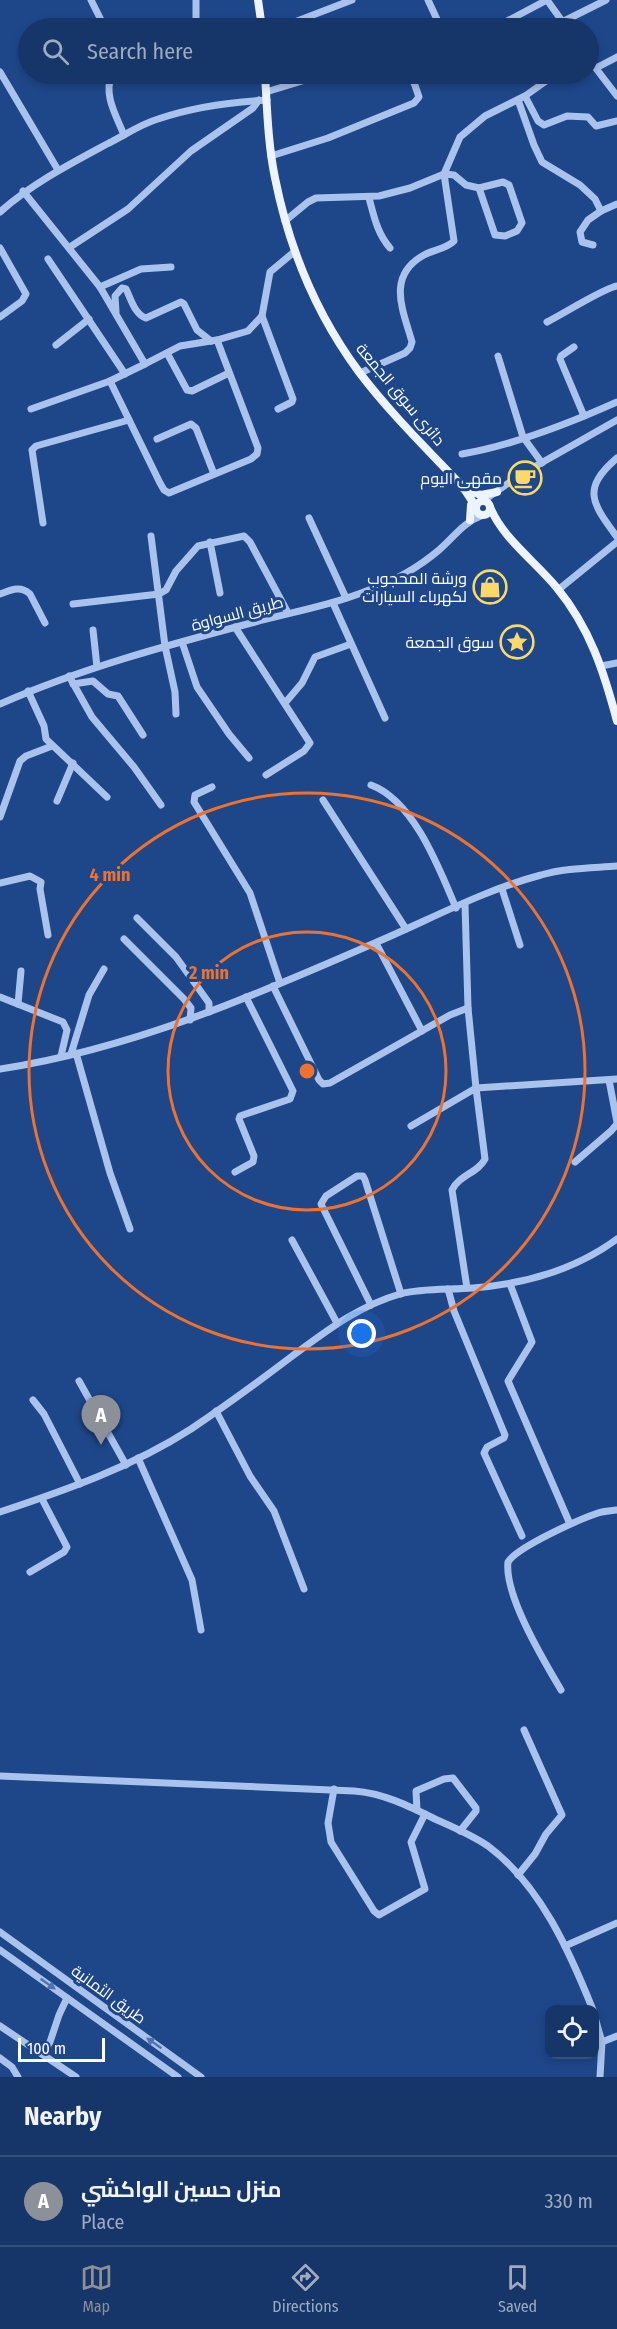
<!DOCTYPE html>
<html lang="en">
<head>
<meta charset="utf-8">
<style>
  body { margin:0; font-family:"Fira Sans Condensed",Cairo,sans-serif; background:#1f3d6e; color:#f1f3f6 }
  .controls { position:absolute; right:18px; bottom:18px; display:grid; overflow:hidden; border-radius:12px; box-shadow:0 3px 9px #0003 }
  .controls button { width:54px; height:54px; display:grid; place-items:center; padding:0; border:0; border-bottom:2px solid #35507c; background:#163568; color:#f1f3f6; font:30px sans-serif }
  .scale { position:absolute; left:18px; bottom:15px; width:87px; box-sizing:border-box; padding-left:6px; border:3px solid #fff; border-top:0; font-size:16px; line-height:21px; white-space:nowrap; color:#fff; -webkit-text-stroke:4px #1e478a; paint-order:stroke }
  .you { position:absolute; left:362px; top:1334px; width:21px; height:21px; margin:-15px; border:4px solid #fff; border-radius:50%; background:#1a73e8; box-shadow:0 0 0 9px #1a73e833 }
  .badge { display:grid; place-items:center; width:39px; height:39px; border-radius:50%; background:#8c9099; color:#fff; font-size:20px; font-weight:700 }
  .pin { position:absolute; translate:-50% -50px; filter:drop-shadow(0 2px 3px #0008) }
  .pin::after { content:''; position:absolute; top:32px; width:21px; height:18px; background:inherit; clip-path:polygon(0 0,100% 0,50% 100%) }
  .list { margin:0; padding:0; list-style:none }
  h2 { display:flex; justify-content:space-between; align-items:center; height:78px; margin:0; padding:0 24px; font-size:26px }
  h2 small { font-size:20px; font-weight:400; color:#9eabc0 }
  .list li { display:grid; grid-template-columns:39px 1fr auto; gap:18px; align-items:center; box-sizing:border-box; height:90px; padding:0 24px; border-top:2px solid #35507c }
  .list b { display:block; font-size:22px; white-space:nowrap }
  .list p { margin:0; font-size:20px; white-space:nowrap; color:#9eabc0 }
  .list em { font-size:20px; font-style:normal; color:#9eabc0 }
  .icon { flex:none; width:33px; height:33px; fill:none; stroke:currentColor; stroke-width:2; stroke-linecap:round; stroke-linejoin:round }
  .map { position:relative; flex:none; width:617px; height:2077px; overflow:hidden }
  .search { position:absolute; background:#163568; box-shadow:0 3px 9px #0003; left:18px; right:18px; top:18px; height:66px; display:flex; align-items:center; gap:15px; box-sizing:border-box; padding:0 21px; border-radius:33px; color:#9eabc0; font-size:22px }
  .sheet { height:168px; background:#163568 }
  nav { display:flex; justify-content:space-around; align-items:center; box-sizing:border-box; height:84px; border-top:2px solid #35507c; background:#163568; font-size:16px; color:#9eabc0 }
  nav a { display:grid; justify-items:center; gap:3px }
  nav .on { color:#8c9099 }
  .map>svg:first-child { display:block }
</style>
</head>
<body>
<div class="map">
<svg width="617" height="2077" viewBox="0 0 617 2077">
  <rect width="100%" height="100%" fill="#1e478a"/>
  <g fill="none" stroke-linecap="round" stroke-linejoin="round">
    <g stroke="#a9c3ec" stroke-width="7">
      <polyline points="91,0 105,28"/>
      <polyline points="428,0 441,28"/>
      <polyline points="547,0 567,28"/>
      <polyline points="562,22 606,0"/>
      <polyline points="191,28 196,23 196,0"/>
      <polyline points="279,28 352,0"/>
      <polyline points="494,28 547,0"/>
      <polyline points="588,58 617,96"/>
      <polyline points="596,68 617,57"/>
      <polyline points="0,72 58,170"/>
      <path d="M112,74C103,95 116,115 124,135"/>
      <polyline points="266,92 325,74"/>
      <polyline points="525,96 538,121 544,125 567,116 588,117 596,126 617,121"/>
      <polyline points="518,100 534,145 542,162 580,185 595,199 601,211 617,204"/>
      <polyline points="271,156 328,138 414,103 419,97 411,74"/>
      <polygon points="503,182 509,185 522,223 517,231 505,236 495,235 479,188"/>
      <polyline points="23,191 100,287 145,364 180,346 217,340 248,331 262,316 270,272 294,252"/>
      <path d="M369,198C374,216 377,233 390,248"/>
      <path d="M0,212C33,183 70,164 109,143C125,135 141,124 158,119C193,107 230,102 267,100"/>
      <polyline points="285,221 308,202 316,198 379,196 410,188 444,174 454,175 466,185 479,188"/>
      <polyline points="593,245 582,242 580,232 588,220 601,211"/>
      <polyline points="70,247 128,209 191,151 253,108 259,100"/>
      <polyline points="0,248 26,294 22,301 0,317"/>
      <polyline points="48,259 125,374"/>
      <polyline points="100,287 141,269 171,267"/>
      <path d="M116,312L115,296L122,288L126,289C131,299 135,315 146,318L181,302L184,304L197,330L211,341"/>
      <polyline points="262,316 293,399 292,402 278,409"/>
      <path d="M547,322C561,315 606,287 617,286"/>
      <polyline points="56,345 89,319"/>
      <polyline points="574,347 561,356 560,359 584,416"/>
      <polyline points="167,353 187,390 192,391 229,373"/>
      <polyline points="498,356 523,437 542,463"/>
      <path d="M360,373L405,353L410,348L412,342C403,310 386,276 424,255C433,250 446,249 454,241L444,174L460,137L485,116L525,96L556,74"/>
      <polyline points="110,381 160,483 164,490 169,493 251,459 257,454 258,448 217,340"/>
      <polyline points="31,409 110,381 145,364"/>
      <polyline points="157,439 191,424 196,428 214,474"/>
      <path d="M462,454C515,445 568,424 617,402"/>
      <path d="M617,458C581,489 592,503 617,537"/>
      <polyline points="483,501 520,475 617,420"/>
      <polyline points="309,518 346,598"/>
      <polyline points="43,523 32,450 36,446 129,420"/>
      <polyline points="151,536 165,646 175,692 176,714"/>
      <polyline points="210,542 220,593"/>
      <polyline points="558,590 617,542"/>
      <path d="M0,594C11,590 20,585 30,594L45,623"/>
      <polyline points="333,603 385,718"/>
      <polyline points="73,604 159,594 166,590 176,571 198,546 244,536 250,542 288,613"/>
      <polyline points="235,627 310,743 304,751 266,775"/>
      <polyline points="93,630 97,667"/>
      <polyline points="182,642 197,687 229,734 249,758"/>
      <polyline points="601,666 617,663"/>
      <polyline points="69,676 92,717 134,767 161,805"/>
      <polyline points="73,684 93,681 108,694 118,696 143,735"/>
      <polyline points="28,691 44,726 46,739 107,797"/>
      <polyline points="285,703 302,683 315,657 351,644"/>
      <path d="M0,704C82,668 168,645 255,622C293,612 332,605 369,590C394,581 419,567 439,550C453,538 464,522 481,516"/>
      <path d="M371,785C414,801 439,868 456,908"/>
      <polyline points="212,787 195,795 194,802 250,893 280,983"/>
      <polyline points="323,800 406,929"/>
      <polyline points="57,801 73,763"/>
      <polyline points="0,817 20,761 26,756 52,746"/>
      <polyline points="0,883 30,876 41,882 40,889 48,935"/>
      <polyline points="502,889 520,945"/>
      <polyline points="465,904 468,1008"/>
      <polyline points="137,918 176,957 209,1003 209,1012"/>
      <polyline points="124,939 184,999 191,1008 190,1020"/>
      <polyline points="376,943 422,1031"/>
      <polyline points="273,986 319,1080 323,1084 330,1083 450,1015 468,1008 476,1088 617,1079"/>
      <polyline points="0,997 63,1022 67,1030 61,1056"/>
      <polyline points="18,1004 21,971"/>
      <polyline points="76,1053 110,1173 130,1229"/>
      <polyline points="71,1054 89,995 104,969"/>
      <path d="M0,1069C132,1049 256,995 377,942C431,919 484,890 541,875C565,868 592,868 617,866"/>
      <polyline points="609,1080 617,1122"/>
      <path d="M411,1126L476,1088L485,1159C478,1173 459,1175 452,1190L467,1288"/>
      <polyline points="575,1162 611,1131 617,1124"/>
      <polyline points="235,1172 253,1162 254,1156 239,1119 240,1116 290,1099 293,1091 246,997"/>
      <polyline points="292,1240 337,1323"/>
      <polyline points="510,1284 532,1342 508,1381 570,1524"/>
      <polyline points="448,1289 454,1311 505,1435 504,1438 487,1447 484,1453 522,1536"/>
      <polyline points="371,1305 321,1204 326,1196 357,1176 363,1176 365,1180 401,1294"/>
      <polyline points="79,1381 126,1465"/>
      <polyline points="33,1400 44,1414 80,1484"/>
      <polyline points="216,1411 250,1476 274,1511 304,1589"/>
      <polyline points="138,1458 192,1580 201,1630"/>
      <path d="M0,1512C66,1490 132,1467 191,1429C225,1406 258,1382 291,1357C325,1332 358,1306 400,1294C423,1288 449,1290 473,1288C524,1284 575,1270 617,1239"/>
      <polyline points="30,1572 64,1552 67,1547 42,1499"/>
      <path d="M561,1690C544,1661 504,1595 508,1562C517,1547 580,1519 598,1513C604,1511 611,1511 617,1510"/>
      <path d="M0,1776L354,1791C383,1793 409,1806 435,1819C453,1827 472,1835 488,1846C540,1885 569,1950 593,2010"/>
      <polyline points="334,1789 328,1823 331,1842 374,1911 379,1915 425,1889 411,1842 425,1814"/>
      <polyline points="417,1810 416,1791 444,1779 453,1778 476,1808 476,1811 460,1831"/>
      <polyline points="518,1875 535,1854 546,1834 562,1815 524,1730"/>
      <polyline points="0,1932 201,2077"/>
      <polyline points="565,1946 617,1923"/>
      <polyline points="0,1950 178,2077"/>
      <polyline points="594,2014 602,2042 600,2077"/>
      <polyline points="0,2026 76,2077"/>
      <polyline points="602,2042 617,2036"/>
      <polyline points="42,2054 50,2042 59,2015 67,1998"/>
      <polyline points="0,2058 12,2067 18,2077"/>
    </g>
    <g stroke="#eef4ff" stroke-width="8">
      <polyline points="258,0 262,28"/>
      <path d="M265,74C267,108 268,144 275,178C289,248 316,314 359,372C390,413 428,450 463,487L476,507"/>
      <polyline points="464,489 481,495 497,492"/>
      <circle cx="483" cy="508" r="7"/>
      <path d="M490,507C503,539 536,562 557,588C590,628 604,672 617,721"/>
      <polyline points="470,520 471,505"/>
    </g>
  </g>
  <defs><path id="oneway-solid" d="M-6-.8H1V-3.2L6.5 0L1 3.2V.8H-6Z" transform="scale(1.5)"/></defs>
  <g fill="#4f72ac">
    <use href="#oneway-solid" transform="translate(48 1984) rotate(35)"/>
    <use href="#oneway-solid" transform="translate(154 2043) rotate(-145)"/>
  </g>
  <g fill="none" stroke="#eb7230" stroke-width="3">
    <circle cx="307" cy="1071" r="139"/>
    <circle cx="307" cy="1071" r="278"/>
  </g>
  <defs>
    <g id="cafe-ring" transform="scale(1.725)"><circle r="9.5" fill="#1e478a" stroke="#fbd968" stroke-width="1.5"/><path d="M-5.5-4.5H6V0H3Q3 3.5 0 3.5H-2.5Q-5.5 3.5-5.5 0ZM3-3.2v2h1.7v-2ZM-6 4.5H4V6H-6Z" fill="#fbd968"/></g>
    <g id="shop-ring" transform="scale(1.725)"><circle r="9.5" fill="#1e478a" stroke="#fbd968" stroke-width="1.5"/><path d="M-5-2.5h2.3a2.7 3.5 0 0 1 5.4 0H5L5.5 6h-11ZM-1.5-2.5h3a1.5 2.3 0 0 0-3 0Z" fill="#fbd968"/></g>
    <g id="sight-ring" transform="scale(1.725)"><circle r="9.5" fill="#1e478a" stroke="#fbd968" stroke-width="1.5"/><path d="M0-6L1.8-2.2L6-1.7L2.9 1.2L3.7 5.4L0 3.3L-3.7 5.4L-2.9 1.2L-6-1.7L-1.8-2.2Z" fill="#fbd968"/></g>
  </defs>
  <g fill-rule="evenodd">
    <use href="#cafe-ring" x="525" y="478"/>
    <use href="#shop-ring" x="490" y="587"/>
    <use href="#sight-ring" x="517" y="642"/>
  </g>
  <g text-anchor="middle" stroke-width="6" stroke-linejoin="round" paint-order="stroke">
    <g font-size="16" fill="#fff" stroke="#1e478a">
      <text transform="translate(401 394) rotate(50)" y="6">دائرى سوق الجمعة</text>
      <text transform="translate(237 613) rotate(-15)" y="6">طريق السواوة</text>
      <text transform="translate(109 1994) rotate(36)" y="6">طريق الثمانية</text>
    </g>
    <g font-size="16" fill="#fff" stroke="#1e478a" text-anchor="end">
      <text x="502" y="484">مقهى اليوم</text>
      <text x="467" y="584">ورشة المحجوب<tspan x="467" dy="18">لكهرباء السيارات</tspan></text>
      <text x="494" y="648">سوق الجمعة</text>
    </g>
  </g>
  <circle cx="307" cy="1071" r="9" fill="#eb7230" stroke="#1e478a" stroke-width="3"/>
  <g font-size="18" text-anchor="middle" font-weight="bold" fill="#eb7230" stroke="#1e478a" stroke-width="6" stroke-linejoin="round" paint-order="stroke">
    <text x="110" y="881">4 min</text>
    <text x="209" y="979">2 min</text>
  </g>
</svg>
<div class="controls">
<button><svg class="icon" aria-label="locate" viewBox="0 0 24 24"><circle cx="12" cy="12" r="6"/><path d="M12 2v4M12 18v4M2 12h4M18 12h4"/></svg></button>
</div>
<div class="scale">100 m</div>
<div class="you"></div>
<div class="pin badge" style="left:101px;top:1445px">A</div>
<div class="search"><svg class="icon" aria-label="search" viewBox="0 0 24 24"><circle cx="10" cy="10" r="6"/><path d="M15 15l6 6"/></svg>Search here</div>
</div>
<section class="sheet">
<h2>Nearby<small></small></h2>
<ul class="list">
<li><span class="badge">A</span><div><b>منزل حسين الواكشي</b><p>Place</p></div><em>330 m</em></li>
</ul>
</section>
<nav>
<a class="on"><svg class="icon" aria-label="map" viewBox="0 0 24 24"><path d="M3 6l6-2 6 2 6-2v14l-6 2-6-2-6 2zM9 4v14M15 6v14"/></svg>Map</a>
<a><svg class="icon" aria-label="directions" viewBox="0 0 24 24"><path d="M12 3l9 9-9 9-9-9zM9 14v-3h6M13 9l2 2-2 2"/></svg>Directions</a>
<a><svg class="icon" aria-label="saved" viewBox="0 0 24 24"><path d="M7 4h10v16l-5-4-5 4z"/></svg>Saved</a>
</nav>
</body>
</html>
